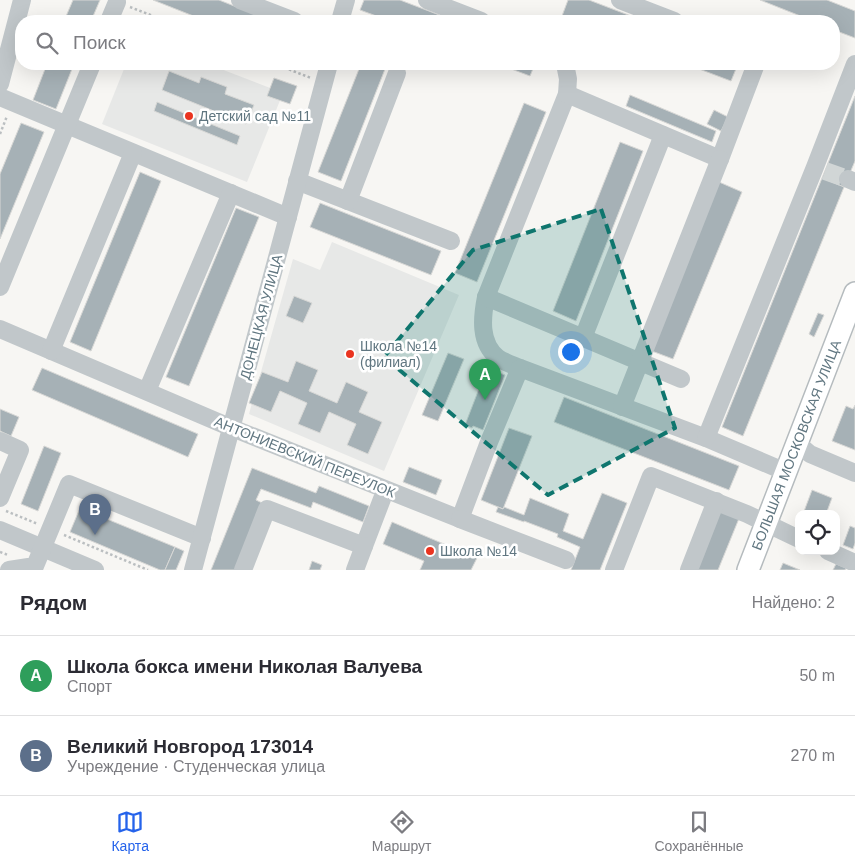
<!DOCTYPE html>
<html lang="ru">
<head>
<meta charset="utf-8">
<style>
  body { margin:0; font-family:Arial,sans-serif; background:#f2f2f3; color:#2b2b33 }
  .controls { position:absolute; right:15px; bottom:15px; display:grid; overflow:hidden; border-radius:10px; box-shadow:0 5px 20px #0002 }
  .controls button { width:45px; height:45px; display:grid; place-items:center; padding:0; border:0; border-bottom:1px solid #e1e1e2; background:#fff; color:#2b2b33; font:25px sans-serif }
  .you { position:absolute; left:570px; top:351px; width:18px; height:18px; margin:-12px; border:4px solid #fff; border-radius:50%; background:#1a73e8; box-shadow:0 0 0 8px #1a73e833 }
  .badge { display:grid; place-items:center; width:32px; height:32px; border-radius:50%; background:#2563eb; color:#fff; font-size:16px; font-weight:700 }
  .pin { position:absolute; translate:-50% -41px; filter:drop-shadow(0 1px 2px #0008) }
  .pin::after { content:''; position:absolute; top:26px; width:18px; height:15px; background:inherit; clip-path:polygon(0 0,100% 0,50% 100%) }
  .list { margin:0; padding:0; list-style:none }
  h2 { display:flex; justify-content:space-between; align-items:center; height:65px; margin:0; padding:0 20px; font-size:21px }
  h2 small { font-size:16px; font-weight:400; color:#7c7c81 }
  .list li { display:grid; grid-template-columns:32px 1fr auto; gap:15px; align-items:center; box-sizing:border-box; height:80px; padding:0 20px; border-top:1px solid #e1e1e2 }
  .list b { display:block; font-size:19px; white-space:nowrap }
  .list p { margin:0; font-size:16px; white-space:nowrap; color:#7c7c81 }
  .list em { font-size:16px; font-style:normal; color:#7c7c81 }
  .icon { flex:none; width:28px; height:28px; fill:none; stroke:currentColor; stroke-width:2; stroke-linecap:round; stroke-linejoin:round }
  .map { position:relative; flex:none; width:855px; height:570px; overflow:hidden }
  .search { position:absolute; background:#fff; box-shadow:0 5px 20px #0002; left:15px; right:15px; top:15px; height:55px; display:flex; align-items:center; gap:12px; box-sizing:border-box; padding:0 18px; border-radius:20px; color:#7c7c81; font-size:19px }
  .sheet { height:225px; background:#fff }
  nav { display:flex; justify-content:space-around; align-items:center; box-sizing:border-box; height:70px; border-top:1px solid #e1e1e2; background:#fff; font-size:14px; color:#7c7c81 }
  nav a { display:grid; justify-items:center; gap:2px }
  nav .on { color:#2563eb }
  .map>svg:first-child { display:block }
</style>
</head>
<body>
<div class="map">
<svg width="855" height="570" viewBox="0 0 855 570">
  <rect width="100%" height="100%" fill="#f7f6f3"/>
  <g fill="#e7e8e7">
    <polygon points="126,64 208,64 283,93 247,182 102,124"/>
    <polygon points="332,242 459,295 384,471 249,414 293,259 320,270"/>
  </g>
  <g fill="#a6b1b6" stroke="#d8d8d6">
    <polygon points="73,0 100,0 91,21 64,21"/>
    <polygon points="153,0 219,0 272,21 206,21"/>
    <polygon points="364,0 400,0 455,21 390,21 360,10"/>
    <polygon points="568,0 589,0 644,21 576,21 562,16"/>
    <polygon points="760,0 827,0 855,11 855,38 834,30 834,21 813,21"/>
    <polygon points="47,64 74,64 56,109 33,100"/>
    <polygon points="361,64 387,64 341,181 318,172"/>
    <polygon points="498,64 535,64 530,76"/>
    <polygon points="686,64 738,64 731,81"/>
    <polygon points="169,71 199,83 201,77 227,87 225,94 254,105 246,124 162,90"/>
    <polygon points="274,78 297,86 290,104 267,96"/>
    <polygon points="630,95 716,131 712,142 626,106"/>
    <polygon points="855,96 855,161 844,187 822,178"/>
    <polygon points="157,102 240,136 237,145 154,111"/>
    <polygon points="524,103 546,112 477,282 455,273"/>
    <polygon points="714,110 728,117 721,131 707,124"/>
    <polygon points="21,123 44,132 0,239 0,174"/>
    <polygon points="620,142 643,151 576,321 553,311"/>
    <polygon points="140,172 161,181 91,351 70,342"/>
    <polygon points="822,178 844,187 743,436 722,427"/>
    <polygon points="719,182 742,192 673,359 649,350"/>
    <polygon points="320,203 441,251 431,275 310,227"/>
    <polygon points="236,208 259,217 189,386 166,377"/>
    <polygon points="294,296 312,303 303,323 286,316"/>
    <polygon points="818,313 824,315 814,337 809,334"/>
    <polygon points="448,353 464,359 438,421 422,415"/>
    <polygon points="296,361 318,370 309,391 337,403 346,382 368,392 359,412 382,422 368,454 347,445 356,424 329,412 320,433 298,424 307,403 280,391 271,412 249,403 262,372 288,382"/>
    <polygon points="42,368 198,434 188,457 32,390"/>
    <polygon points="487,368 505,375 483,430 473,426 472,428 465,425"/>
    <polygon points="564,397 739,466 729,490 554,422"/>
    <polygon points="855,405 855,450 832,441 846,406 853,409"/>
    <polygon points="0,409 19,417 11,436 0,431"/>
    <polygon points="509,428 532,436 503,509 481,500"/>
    <polygon points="44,446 61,453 38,511 21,504"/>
    <polygon points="409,467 442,480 436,495 403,482"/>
    <polygon points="252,468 316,493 319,486 369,506 363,522 313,502 311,508 261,489 256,500 264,504 238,570 211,570"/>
    <polygon points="812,490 832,498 826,514 803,514"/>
    <polygon points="602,493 627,503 600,570 571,570 580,547 557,537 558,534 524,521 524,522 496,512 498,507 503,509 504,507 524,515 530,498 569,514 563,531 583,539"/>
    <polygon points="716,507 740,516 718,570 692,570"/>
    <polygon points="80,508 175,547 165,570 160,570 70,532"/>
    <polygon points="392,522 477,558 471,570 420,570 424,561 383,544"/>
    <polygon points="850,526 855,528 855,543 853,549 843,545"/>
    <polygon points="175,547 184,551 176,570 165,570"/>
    <polygon points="312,561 322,565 320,570 309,570"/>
    <polygon points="783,563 800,570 780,570"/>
    <polygon points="836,564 846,568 845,570 833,570"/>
  </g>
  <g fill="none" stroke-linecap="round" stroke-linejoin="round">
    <polyline stroke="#d1d6d6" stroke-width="18" stroke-dasharray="18 9" stroke-linecap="butt" points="825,171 848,179"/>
    <g stroke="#b5bbbe" stroke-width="24">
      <g id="major">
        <path id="s1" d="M748,570L855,293"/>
      </g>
    </g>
    <g stroke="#bbbfc1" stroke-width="2.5" stroke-dasharray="2.5 2.5" stroke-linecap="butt">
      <polyline points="130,7 166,21"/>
      <polyline points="275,64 311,78"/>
      <polyline points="0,134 7,116"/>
      <polyline points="6,511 38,524"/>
      <polyline points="64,535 148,570"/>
      <polyline points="0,552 8,555"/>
    </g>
    <g stroke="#c1c7ca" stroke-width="18">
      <polyline points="240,0 294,21"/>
      <polyline points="427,0 481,21"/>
      <polyline points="620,0 674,21"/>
      <polyline points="109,21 117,2"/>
      <polyline points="340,21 346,0"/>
      <path d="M565,64L568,79L567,94L486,297C482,317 479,343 498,358C504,362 513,365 520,368L706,438L786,472"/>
      <polyline points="0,84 22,0"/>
      <polyline points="567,94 720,159 756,64"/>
      <polyline points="0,97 288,217"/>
      <polyline points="848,179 855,182"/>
      <polyline points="297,181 451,241"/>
      <polyline points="348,201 397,73"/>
      <polyline points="0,287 92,64"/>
      <polyline points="486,297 681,379"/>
      <polyline points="0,329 232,428 460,519 489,442 520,368"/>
      <polyline points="583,338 663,135"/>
      <polyline points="51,351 133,153"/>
      <polyline points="147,391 231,193"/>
      <polyline points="622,407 720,159"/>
      <polyline points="706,438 815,167 855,64"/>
      <polyline points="0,441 20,450 0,498"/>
      <polyline points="797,443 810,454 855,473"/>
      <polyline points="460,519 566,560"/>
      <polyline points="0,530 95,570"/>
      <polyline points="828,551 855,563"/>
      <polyline points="9,570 35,566 69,484 202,538"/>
      <polyline points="193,570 329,64"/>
      <polyline points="243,570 267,509 364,546 382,499"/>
      <polyline points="355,570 364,546"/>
      <polyline points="614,570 651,476 747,514 799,539"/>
      <polyline points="689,570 716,501"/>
    </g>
    <use href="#major" stroke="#fff" stroke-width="21"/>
  </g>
  <path fill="#0f766e" fill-opacity="0.2" stroke="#0f766e" stroke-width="4" stroke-dasharray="10 6" stroke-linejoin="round" d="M601,209L675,428L548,495L384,357L473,250Z"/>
  <g fill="#ea3420" stroke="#fff" stroke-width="2">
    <circle cx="189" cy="116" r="5"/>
    <circle cx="350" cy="354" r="5"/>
    <circle cx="430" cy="551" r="5"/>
  </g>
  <g text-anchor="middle" stroke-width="5" stroke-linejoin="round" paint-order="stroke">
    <g font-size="14" fill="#607680" stroke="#fff" text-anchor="start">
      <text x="199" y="121">Детский сад №11</text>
      <text x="360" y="351">Школа №14<tspan x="360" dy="16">(филиал)</tspan></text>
      <text x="440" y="556">Школа №14</text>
    </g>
    <g font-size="14" fill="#607680" stroke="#fff">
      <text transform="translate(261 317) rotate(-75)" y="5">ДОНЕЦКАЯ УЛИЦА</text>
      <text dy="5" stroke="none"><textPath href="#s1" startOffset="134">БОЛЬШАЯ МОСКОВСКАЯ УЛИЦА</textPath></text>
      <text transform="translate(305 457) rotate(22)" y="5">АНТОНИЕВСКИЙ ПЕРЕУЛОК</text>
    </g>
  </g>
</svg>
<div class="controls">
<button><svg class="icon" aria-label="locate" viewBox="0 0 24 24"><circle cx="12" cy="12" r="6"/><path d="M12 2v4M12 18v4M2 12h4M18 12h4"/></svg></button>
</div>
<div class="you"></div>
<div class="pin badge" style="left:485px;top:400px;background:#2e9e5b">A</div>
<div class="pin badge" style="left:95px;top:535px;background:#5c6f8a">B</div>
<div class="search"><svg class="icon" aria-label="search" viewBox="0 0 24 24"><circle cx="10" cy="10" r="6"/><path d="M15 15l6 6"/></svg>Поиск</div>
</div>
<section class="sheet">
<h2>Рядом<small>Найдено: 2</small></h2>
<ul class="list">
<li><span class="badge" style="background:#2e9e5b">A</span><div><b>Школа бокса имени Николая Валуева</b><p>Спорт</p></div><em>50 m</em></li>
<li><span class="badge" style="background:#5c6f8a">B</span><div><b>Великий Новгород 173014</b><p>Учреждение · Студенческая улица</p></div><em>270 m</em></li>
</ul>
</section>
<nav>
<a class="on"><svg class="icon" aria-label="map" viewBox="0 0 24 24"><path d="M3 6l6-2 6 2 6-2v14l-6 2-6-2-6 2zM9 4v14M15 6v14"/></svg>Карта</a>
<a><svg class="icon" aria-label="directions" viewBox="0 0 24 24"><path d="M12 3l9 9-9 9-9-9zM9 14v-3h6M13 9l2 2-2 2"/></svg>Маршрут</a>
<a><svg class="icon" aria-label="saved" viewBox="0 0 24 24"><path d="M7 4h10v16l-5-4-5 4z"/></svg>Сохранённые</a>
</nav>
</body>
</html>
